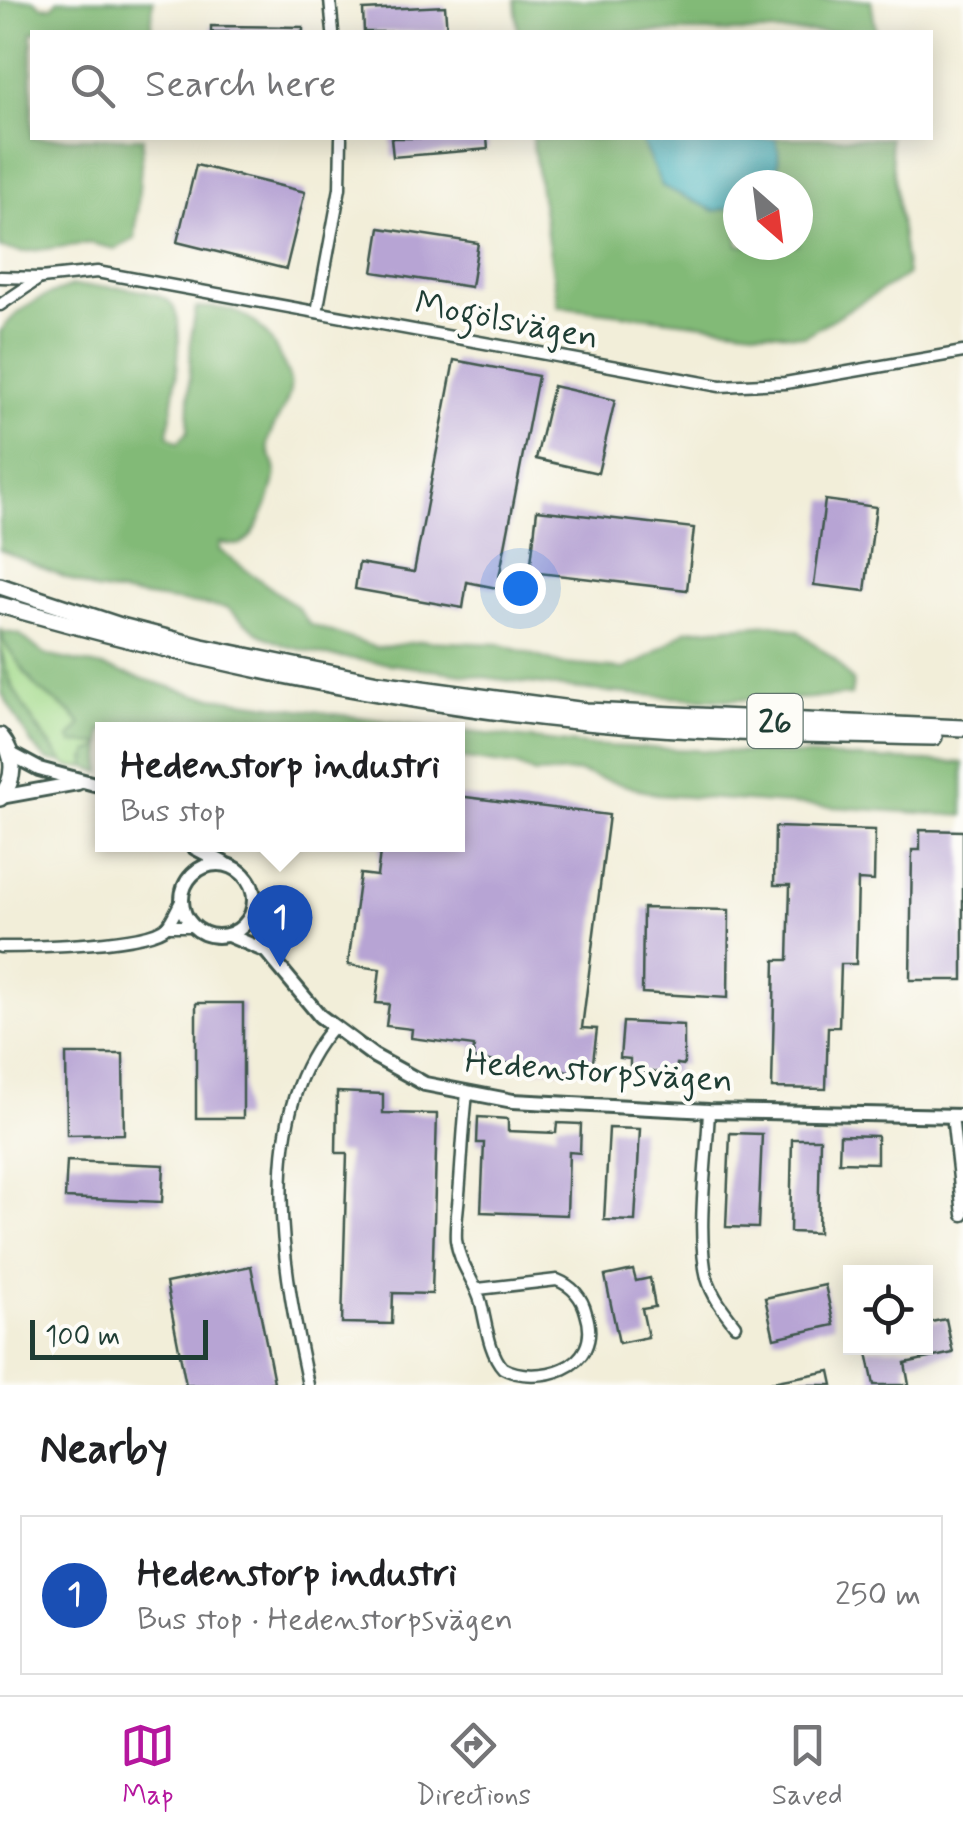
<!DOCTYPE html>
<html lang="en">
<head>
<meta charset="utf-8">
<style>
  body { margin:0; font-family:Mynerve,sans-serif; background:#f2f2f2; color:#202124 }
  .controls { position:absolute; right:30px; bottom:30px; display:grid; overflow:hidden; border-radius:0px; box-shadow:0 5px 25px #0003 }
  .controls button { width:90px; height:90px; display:grid; place-items:center; padding:0; border:0; border-bottom:2px solid #e0e0e0; background:#fff; color:#202124; font:50px sans-serif }
  .compass { position:absolute; left:723px; top:170px; width:90px; height:90px; border-radius:50%; background:#fff; box-shadow:0 5px 25px #0003; rotate:152deg }
  .scale { position:absolute; left:30px; bottom:25px; width:178px; box-sizing:border-box; padding-left:10px; border:5px solid #1f3d34; border-top:0; font-size:28px; line-height:35px; white-space:nowrap; color:#1f3d34; -webkit-text-stroke:8px #fdfcf7; paint-order:stroke }
  .you { position:absolute; left:520px; top:588px; width:35px; height:35px; margin:-25px; border:8px solid #fff; border-radius:50%; background:#1a73e8; box-shadow:0 0 0 15px #1a73e833 }
  .badge { display:grid; place-items:center; width:65px; height:65px; border-radius:50%; background:#b5179e; color:#fff; font-size:32px; font-weight:700 }
  .pin { position:absolute; translate:-50% -82px; filter:drop-shadow(0 2px 5px #0008) }
  .pin::after { content:''; position:absolute; top:52px; width:35px; height:30px; background:inherit; clip-path:polygon(0 0,100% 0,50% 100%) }
  .popup { position:absolute; left:95px; top:722px; width:370px; height:130px; box-sizing:border-box; display:grid; place-content:center; border-radius:0px; background:#fff; filter:drop-shadow(0 2px 8px #0005); font-size:32px; white-space:nowrap; color:#757577 }
  .popup b { font-size:38px; color:#202124 }
  .popup::after { content:''; position:absolute; left:50%; top:100%; margin-left:-20px; border:20px solid transparent; border-top-color:#fff }
  .list { margin:0; padding:0; list-style:none }
  h2 { display:flex; justify-content:space-between; align-items:center; height:130px; margin:0; padding:0 40px; font-size:42px }
  h2 small { font-size:32px; font-weight:400; color:#757577 }
  .list li { display:grid; grid-template-columns:65px 1fr auto; gap:30px; align-items:center; box-sizing:border-box; height:160px; margin:0 20px 20px; padding:0 20px; border:2px solid #e0e0e0; border-radius:0px }
  .list b { display:block; font-size:38px; white-space:nowrap }
  .list p { margin:0; font-size:32px; white-space:nowrap; color:#757577 }
  .list em { font-size:32px; font-style:normal; color:#757577 }
  .icon { flex:none; width:55px; height:55px; fill:none; stroke:currentColor; stroke-width:2; stroke-linecap:round; stroke-linejoin:round }
  .map { position:relative; flex:none; width:963px; height:1385px; overflow:hidden }
  .search { position:absolute; background:#fff; box-shadow:0 5px 25px #0003; left:30px; right:30px; top:30px; height:110px; display:flex; align-items:center; gap:25px; box-sizing:border-box; padding:0 35px; border-radius:0px; color:#757577; font-size:38px }
  .sheet { height:310px; background:#fff }
  nav { display:flex; justify-content:space-around; align-items:center; box-sizing:border-box; height:140px; border-top:2px solid #e0e0e0; background:#fff; font-size:28px; color:#757577 }
  nav a { display:grid; justify-items:center; gap:5px }
  nav .on { color:#b5179e }
  .map>svg:first-child { display:block }
</style>
</head>
<body>
<div class="map">
<svg width="963" height="1385" viewBox="0 0 963 1385">
  <rect width="100%" height="100%" fill="#fdfcf7"/>
  <filter id="ink" filterUnits="userSpaceOnUse"><feTurbulence type="fractalNoise" baseFrequency=".01" numOctaves="2"/><feDisplacementMap in="SourceGraphic" scale="20" xChannelSelector="R" yChannelSelector="G"/><feConvolveMatrix kernelMatrix="1 2 1 2 8 2 1 2 1" color-interpolation-filters="sRGB"/></filter>
  <filter id="wash" filterUnits="userSpaceOnUse"><feTurbulence type="fractalNoise" baseFrequency=".0048" numOctaves="4" result="noise"/><feDisplacementMap in="SourceGraphic" scale="40" xChannelSelector="R" yChannelSelector="G"/><feGaussianBlur stdDeviation="2.25" result="paint"/><feColorMatrix in="noise" values="0 0 0 0 0 0 0 0 0 0 0 0 0 0 0 0 0 1.4 0 .05"/><feComposite in="paint" operator="in"/></filter>
  <g filter="url(#wash)">
    <rect width="100%" height="100%" fill="#f2eed9"/>
    <path fill="#a3da8b" stroke="#618c60" stroke-width="2.5" d="M0,628C10,647 20,672 38,688C52,701 70,709 81,725L70,738L99,744L101,748L85,758L86,767C85,767 71,767 70,767C62,764 59,756 54,749C25,712 0,676 0,628Z"/>
    <g fill="#82ba77" stroke="#507c56" stroke-width="2.5">
      <polygon points="0,0 34,0 43,7 53,6 57,0 153,0 151,32 32,32 32,138 143,138 135,239 115,249 90,243 23,252 0,248"/>
      <polygon points="515,0 871,0 876,32 518,32"/>
      <path d="M532,138H640L662,186L715,211L738,206V245H798V185H770C779,174 781,150 775,138H889L907,275L804,336L558,306Z"/>
      <path d="M72,286C102,287 138,285 166,299C192,312 171,408 168,435L178,443L188,431L191,338L196,308C239,304 264,321 281,359C284,365 289,374 290,381C293,402 274,420 269,438C265,451 272,456 275,467C279,482 257,537 243,543C236,547 228,544 220,543L219,550L298,608L309,624L377,648L422,641L499,644L561,664L624,669L643,661L687,630L773,624L798,631L835,660L853,682L851,695C679,713 496,677 324,655L286,646L261,635L227,608L95,590L0,550V332C19,306 43,296 72,286Z"/>
      <polygon points="3,632 19,634 45,655 103,667 197,695 443,729 102,730 102,773 86,767 88,752 101,748 99,744 73,743 70,738 81,725 74,715 36,687 3,641"/>
      <polygon points="0,647 11,685 38,730 64,763 47,760 33,746 2,694"/>
      <polygon points="458,731 587,745 963,763 963,816 659,795 578,772 535,774 517,766 458,758"/>
    </g>
    <path fill="#3cadb7" stroke="#2e7576" stroke-width="2.5" d="M640,138H775C781,150 779,174 770,185H738V206L715,211L662,186Z"/>
    <g id="blocks">
      <g fill="#b7a4d4">
        <polygon points="445,6 447,32 364,32 363,10"/>
        <polygon points="211,26 303,27 303,32 211,32"/>
        <polygon points="391,138 487,138 488,149 393,157"/>
        <polygon points="196,165 305,192 286,269 177,242"/>
        <polygon points="380,228 478,243 471,287 373,272"/>
        <polygon points="454,360 538,376 497,588 467,582 463,608 355,589 359,563 414,572"/>
        <polygon points="553,386 615,400 598,473 536,459"/>
        <polygon points="825,500 876,507 865,591 814,585"/>
        <polygon points="537,510 694,528 687,590 530,572"/>
        <polygon points="458,796 609,815 582,1028 597,1029 592,1070 578,1069 578,1072 542,1068 534,1072 529,1066 473,1059 474,1046 411,1038 412,1029 386,1026 389,1004 376,1003 380,969 348,965 360,874 377,876 381,844 458,844"/>
        <polygon points="775,827 875,830 874,881 858,880 856,964 841,964 839,1027 828,1027 826,1089 772,1088 775,960 788,960 790,885 774,885"/>
        <polygon points="920,830 963,831 963,980 910,980 912,850 920,850"/>
        <polygon points="643,908 729,910 728,998 642,993"/>
        <rect x="196" y="1003" width="47" height="115"/>
        <polygon points="623,1022 684,1025 684,1065 677,1064 676,1073 630,1071 630,1059 620,1058"/>
        <polygon points="66,1054 123,1054 124,1134 67,1135"/>
        <polygon points="337,1092 383,1094 383,1113 437,1114 432,1294 393,1293 392,1324 342,1323 347,1153 336,1153"/>
        <polygon points="478,1117 508,1119 508,1131 556,1133 557,1123 581,1124 580,1153 569,1152 567,1215 481,1212 484,1143 477,1143"/>
        <polygon points="609,1128 640,1129 635,1221 604,1220"/>
        <polygon points="730,1133 762,1134 758,1228 726,1227"/>
        <polygon points="840,1135 877,1136 877,1163 839,1162"/>
        <polygon points="792,1139 820,1139 818,1233 790,1232"/>
        <polygon points="67,1161 164,1165 162,1202 65,1198"/>
        <polygon points="251,1266 274,1382 258,1385 186,1385 166,1283"/>
        <polygon points="633,1270 636,1281 650,1278 655,1307 642,1309 648,1337 619,1343 605,1276"/>
        <polygon points="825,1285 834,1325 774,1338 765,1298"/>
        <polygon points="946,1319 953,1353 905,1363 909,1385 874,1385 866,1348 926,1348 926,1323"/>
        <polygon points="830,1371 833,1385 766,1385 766,1383"/>
      </g>
    </g>
  </g>
  <g filter="url(#ink)">
    <use href="#blocks" fill-opacity="0" stroke="#3f584d" stroke-width="2.5"/>
    <g fill="none" stroke-linecap="round" stroke-linejoin="round">
      <g stroke="#3f584d" stroke-width="15">
        <g id="minor">
          <polyline points="330,0 333,32"/>
          <polyline points="0,277 41,278 97,272 720,386 785,383 963,352"/>
          <polyline points="0,305 40,278"/>
          <polyline points="317,312 340,188 341,138"/>
          <polyline points="167,926 193,926"/>
          <path d="M0,947C29,947 149,945 167,926C173,919 178,906 183,898"/>
          <path d="M467,1094C463,1127 462,1160 459,1194C458,1208 455,1225 456,1240C459,1264 475,1281 481,1303C486,1323 489,1353 503,1368C534,1385 605,1371 586,1313C582,1297 572,1286 557,1280L478,1289"/>
          <path d="M709,1111C707,1159 696,1233 707,1278C712,1296 724,1311 735,1325"/>
          <polyline points="952,1115 963,1215"/>
          <path d="M308,1385C285,1277 252,1118 333,1027"/>
        </g>
      </g>
      <g stroke="#3f584d" stroke-width="18">
        <g id="tertiary">
          <polyline points="11,754 39,769 102,786"/>
          <polyline points="1,797 78,783"/>
          <polyline points="195,848 224,863"/>
          <circle cx="218" cy="900" r="36"/>
          <polyline points="253,909 266,951 320,1016 374,1056 425,1084 513,1101 709,1111 963,1116"/>
          <polyline points="228,935 266,951"/>
        </g>
      </g>
      <g stroke="#3f584d" stroke-width="20">
        <g id="trunk">
          <polyline points="0,586 121,626 202,647 378,683 586,711 963,728"/>
          <path d="M0,605C193,660 386,702 586,722C702,733 818,735 934,737"/>
          <path d="M0,736C16,755 16,779 0,798"/>
        </g>
      </g>
      <use href="#minor" stroke="#fff" stroke-width="10"/>
      <use href="#tertiary" stroke="#fff" stroke-width="12"/>
      <use href="#trunk" stroke="#fff" stroke-width="15"/>
    </g>
  </g>
  <g text-anchor="middle" stroke-width="8" stroke-linejoin="round" paint-order="stroke">
    <rect fill="#fdfcf7" stroke="#62766e" stroke-width="2.5" x="747.5" y="694" width="55" height="54" rx="8"/>
    <g font-size="32" font-weight="bold" fill="#1f3d34">
      <text x="775" y="732">26</text>
    </g>
    <g font-size="35" fill="#1f3d34" stroke="#fdfcf7">
      <text transform="translate(507 319) rotate(11)" y="12">Mogölsvägen</text>
      <text transform="translate(599 1070) rotate(4)" y="12">Hedenstorpsvägen</text>
    </g>
  </g>
</svg>
<div class="controls">
<button><svg class="icon" aria-label="locate" viewBox="0 0 24 24"><circle cx="12" cy="12" r="6"/><path d="M12 2v4M12 18v4M2 12h4M18 12h4"/></svg></button>
</div>
<svg class="compass" viewBox="-18 -18 36 36"><path d="M0-13l5 13h-10z" fill="#e53935"/><path d="M0 13l5-13h-10z" fill="#757577"/></svg>
<div class="scale">100 m</div>
<div class="you"></div>
<div class="pin badge" style="left:280px;top:967px;background:#1a4fb4">1</div>
<div class="popup"><b>Hedenstorp industri</b>Bus stop</div>
<div class="search"><svg class="icon" aria-label="search" viewBox="0 0 24 24"><circle cx="10" cy="10" r="6"/><path d="M15 15l6 6"/></svg>Search here</div>
</div>
<section class="sheet">
<h2>Nearby<small></small></h2>
<ul class="list">
<li><span class="badge" style="background:#1a4fb4">1</span><div><b>Hedenstorp industri</b><p>Bus stop · Hedenstorpsvägen</p></div><em>250 m</em></li>
</ul>
</section>
<nav>
<a class="on"><svg class="icon" aria-label="map" viewBox="0 0 24 24"><path d="M3 6l6-2 6 2 6-2v14l-6 2-6-2-6 2zM9 4v14M15 6v14"/></svg>Map</a>
<a><svg class="icon" aria-label="directions" viewBox="0 0 24 24"><path d="M12 3l9 9-9 9-9-9zM9 14v-3h6M13 9l2 2-2 2"/></svg>Directions</a>
<a><svg class="icon" aria-label="saved" viewBox="0 0 24 24"><path d="M7 4h10v16l-5-4-5 4z"/></svg>Saved</a>
</nav>
</body>
</html>
